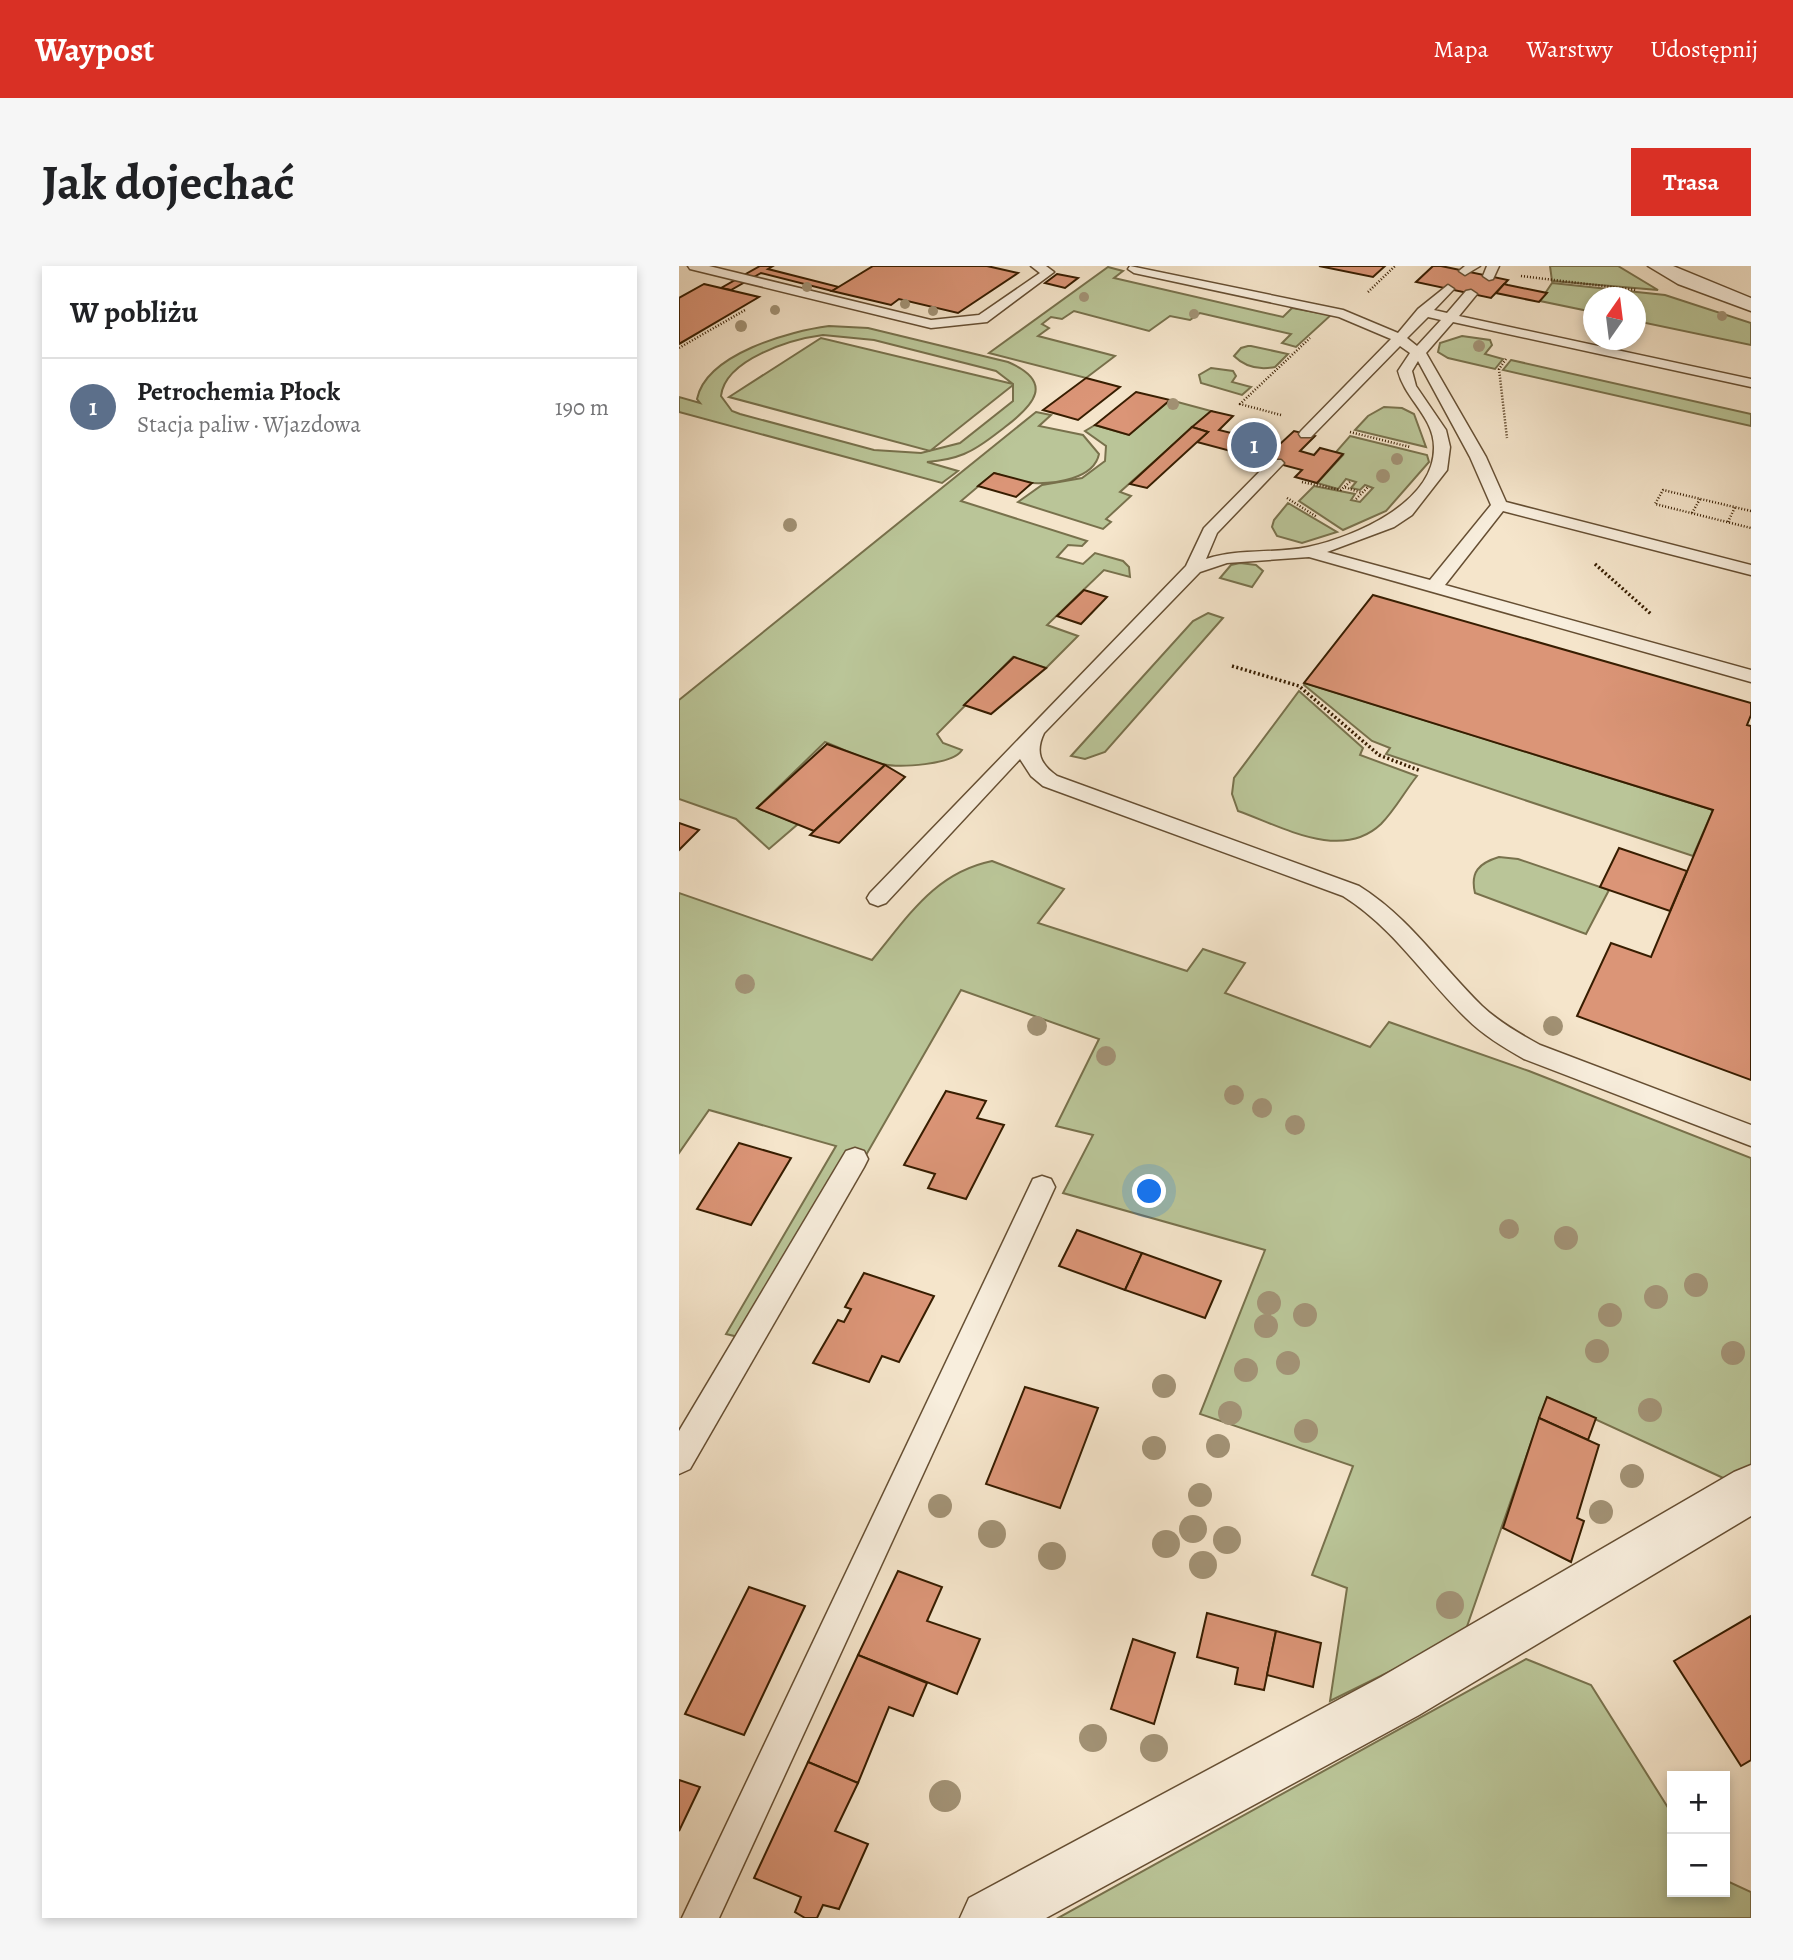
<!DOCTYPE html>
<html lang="pl">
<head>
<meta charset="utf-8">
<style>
  body { margin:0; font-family:Alegreya,serif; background:#f6f6f6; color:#202124 }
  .controls { position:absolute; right:21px; bottom:21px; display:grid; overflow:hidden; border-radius:0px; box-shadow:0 4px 10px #0003 }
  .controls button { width:63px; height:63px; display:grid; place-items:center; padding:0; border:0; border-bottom:2px solid #e0e0e0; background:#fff; color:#202124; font:35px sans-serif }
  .compass { position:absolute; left:904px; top:21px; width:63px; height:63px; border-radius:50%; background:#fff; box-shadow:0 4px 10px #0003; rotate:14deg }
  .you { position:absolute; left:471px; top:926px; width:24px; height:24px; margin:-18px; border:5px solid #fff; border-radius:50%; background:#1a73e8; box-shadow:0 0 0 10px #1a73e833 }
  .badge { display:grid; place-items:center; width:46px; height:46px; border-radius:50%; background:#d93025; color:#fff; font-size:23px; font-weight:700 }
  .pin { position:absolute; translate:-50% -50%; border:4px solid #fff; box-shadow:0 2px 7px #0006 }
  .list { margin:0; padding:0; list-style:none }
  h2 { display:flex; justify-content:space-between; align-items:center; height:91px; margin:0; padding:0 28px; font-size:30px }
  h2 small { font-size:23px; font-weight:400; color:#757577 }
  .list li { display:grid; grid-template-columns:46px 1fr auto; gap:21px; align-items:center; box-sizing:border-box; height:98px; padding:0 28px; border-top:2px solid #e0e0e0 }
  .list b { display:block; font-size:26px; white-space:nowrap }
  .list p { margin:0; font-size:23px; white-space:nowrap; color:#757577 }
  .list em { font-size:23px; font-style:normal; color:#757577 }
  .map { position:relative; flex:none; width:1072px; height:1652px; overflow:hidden; border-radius:0px }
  header { display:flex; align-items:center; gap:42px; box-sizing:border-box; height:98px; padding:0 35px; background:#d93025; color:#fff }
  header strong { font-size:33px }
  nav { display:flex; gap:38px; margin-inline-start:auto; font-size:24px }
  .intro { display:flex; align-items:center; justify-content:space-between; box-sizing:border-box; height:168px; padding:0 42px }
  h1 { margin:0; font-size:49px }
  .button { padding:18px 32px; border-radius:0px; background:#d93025; color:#fff; font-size:24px; font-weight:700 }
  main { display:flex; gap:42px; padding:0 42px }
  aside { flex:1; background:#fff; border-radius:0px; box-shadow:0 4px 10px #0003 }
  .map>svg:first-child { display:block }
</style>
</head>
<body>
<header>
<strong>Waypost</strong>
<nav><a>Mapa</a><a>Warstwy</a><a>Udostępnij</a></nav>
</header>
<div class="intro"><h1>Jak dojechać</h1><a class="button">Trasa</a></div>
<main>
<aside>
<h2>W pobliżu<small></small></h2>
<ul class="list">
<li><span class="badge" style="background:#5c6f8a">1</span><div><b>Petrochemia Płock</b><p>Stacja paliw · Wjazdowa</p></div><em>190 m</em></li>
</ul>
</aside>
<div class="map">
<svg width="1072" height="1652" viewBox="0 0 1072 1652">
  <rect width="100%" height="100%" fill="#f5e5cb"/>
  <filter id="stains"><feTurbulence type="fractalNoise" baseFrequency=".00286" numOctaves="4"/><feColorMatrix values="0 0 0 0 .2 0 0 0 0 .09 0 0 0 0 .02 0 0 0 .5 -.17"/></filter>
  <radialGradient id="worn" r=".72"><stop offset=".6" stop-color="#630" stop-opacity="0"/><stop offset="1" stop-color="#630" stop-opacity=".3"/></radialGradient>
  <g fill="#bac598" stroke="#78714c" stroke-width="2" fill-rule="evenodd">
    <polygon points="871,0 939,0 979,24 873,15"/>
    <polygon points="429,1 444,5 435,12 604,51 613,42 652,49 617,81 603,77 612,68 521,47 511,54 491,50 470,65 395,45 383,53 372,51 363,58 370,62 359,70 436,90 407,112 310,87"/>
    <polygon points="873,17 986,29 1072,57 1072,79 957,55 957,32 915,32 914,46 861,35"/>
    <path d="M150,60L189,62L329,96C376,116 355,139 326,161C313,171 300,182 285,188C273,193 260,195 248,196L279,205L263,217L0,146V131L21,137L18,133C27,88 111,65 150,60ZM144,69L195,74L317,105L334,118L142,72L50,131L251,185L334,119V135L281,177L242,187L195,184L61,148L53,145L42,130C46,93 113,73 144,69Z"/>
    <polygon points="783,70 811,74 813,79 806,88 824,93 816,103 769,92 759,86 761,77"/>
    <path d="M569,80H572L609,88L596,101C581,104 566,101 555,90L562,82Z"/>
    <polygon points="832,94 1072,148 1072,160 824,104"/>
    <polygon points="532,102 554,105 557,110 553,116 572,121 563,129 522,117 520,109"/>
    <polygon points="491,134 532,145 441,226 452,230 427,253 432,256 424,263 339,236 363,219 403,212 426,195 427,180 406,165 416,159 450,169"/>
    <polygon points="705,141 723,142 735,148 747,181 676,164 689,150"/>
    <path d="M357,146L372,149L360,160L404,169L420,188C415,213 376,218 353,217C341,217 327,210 315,207L282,235L408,275L403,280L389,279L378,291L404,298L416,287L444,295L450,301L451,311L425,304L368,359L399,370L367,402L334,391L258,468L264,477L283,484C274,499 220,502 203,498C184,493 164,483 146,476L78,542L119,558L90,583L57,553L0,533V434Z"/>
    <polygon points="671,170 748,189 750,196 707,245 664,264 620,235 635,220 676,228 672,234 681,236 694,222 686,219 681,224 672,222 677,216 667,213 659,223 638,217 664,189 657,186"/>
    <polygon points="609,237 658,266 623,277 598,270 593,261 595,254"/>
    <polygon points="561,297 577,299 584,305 573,321 541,312 552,299"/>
    <polygon points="529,347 544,352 426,486 406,493 392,490 514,355"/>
    <polygon points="626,417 1034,544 1014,590 707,488 711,482 693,475 625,419"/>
    <path d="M620,425L684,482L681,489L738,510C726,525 716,544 702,558C662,596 602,560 559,545L553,528L555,512Z"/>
    <path d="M820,591L839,593L930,624L907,668L796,627C791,606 800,597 820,591Z"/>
    <path d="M313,595L385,623L359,657L508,705L524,683L566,697L546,727L691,781L710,756L850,805L1072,892V1203L1053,1216L868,1131L785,1369L651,1435L668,1322L633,1309L674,1200L521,1148L586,984L384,927L414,869L377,860L420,773L282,724L179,903L64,1072L47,1068L157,880L30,844L0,887V627L193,694C229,651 255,607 313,595Z"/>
    <polygon points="847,1393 912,1419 993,1548 993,1626 1046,1626 1046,1614 1072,1626 1072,1652 379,1652"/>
  </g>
  <g fill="#db9577" stroke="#371d00" stroke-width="2">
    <polygon points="81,0 94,0 89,3 160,21 153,25 82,7 52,24 42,22"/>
    <polygon points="194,0 308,0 339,7 279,47 220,33 212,39 153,25"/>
    <polygon points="640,0 706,0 694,11"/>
    <polygon points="754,0 762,0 829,14 812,32 737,16"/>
    <polygon points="378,8 399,12 386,22 366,17"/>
    <polygon points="25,18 80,31 0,78 0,32"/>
    <polygon points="825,18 829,19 868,27 860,36 817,27"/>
    <polygon points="407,112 441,121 399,154 364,144"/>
    <polygon points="457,126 491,134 450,169 416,159"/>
    <polygon points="532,145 554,150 540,164 600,179 615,165 636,170 621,185 635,189 641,182 664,188 638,217 616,211 623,204 518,176 529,166 513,161"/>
    <polygon points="513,161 529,166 468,222 451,218"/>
    <polygon points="315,207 353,217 337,231 299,220"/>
    <polygon points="405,324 428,331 402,358 378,350"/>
    <polygon points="694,329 1072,437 1072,449 1068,459 1072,460 1072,814 898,750 932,677 972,691 1034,544 625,417"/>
    <polygon points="335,391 367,402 312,448 285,439"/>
    <polygon points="148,478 206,499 135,565 78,542"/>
    <polygon points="206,499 226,511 160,577 131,569"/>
    <polygon points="0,557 20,564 0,584"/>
    <polygon points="940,582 1008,605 991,645 921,621"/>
    <polygon points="267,825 307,835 298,852 325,859 287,933 249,922 256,908 225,899"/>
    <polygon points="60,877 112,892 72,959 18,943"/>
    <polygon points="398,964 463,987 446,1024 380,1000"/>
    <polygon points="463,987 542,1015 526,1052 446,1024"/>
    <polygon points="185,1007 255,1030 220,1096 203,1090 190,1116 134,1097 159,1054 165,1056 172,1043 166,1041"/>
    <polygon points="346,1121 419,1142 381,1242 307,1218"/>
    <polygon points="868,1131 917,1152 909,1174 860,1152"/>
    <polygon points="860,1152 920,1179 898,1252 905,1255 892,1296 824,1262"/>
    <polygon points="219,1305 263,1321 248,1355 301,1373 278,1428 179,1389"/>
    <polygon points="70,1321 126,1340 65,1469 6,1448"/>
    <polygon points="528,1347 597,1365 585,1424 556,1418 559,1402 518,1391"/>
    <polygon points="1072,1350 1072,1494 1062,1500 995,1395"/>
    <polygon points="597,1365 642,1377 634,1421 588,1409"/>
    <polygon points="454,1373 496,1387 475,1458 432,1443"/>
    <polygon points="179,1389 248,1417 234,1450 210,1441 179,1517 129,1496"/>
    <polygon points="129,1496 179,1517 156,1565 189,1578 160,1643 144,1639 138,1652 126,1652 116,1646 122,1631 75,1612"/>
    <polygon points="0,1514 21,1521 0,1565"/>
  </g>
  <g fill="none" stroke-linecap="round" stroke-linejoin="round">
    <g stroke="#664f33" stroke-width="3">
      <g id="service">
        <polygon points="9,0 30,0 252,54 300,49 361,7 352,0 367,0 375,6 308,56 252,62 11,3"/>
        <path d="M451,0L664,44L719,67L739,43L769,19L775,23L755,44L768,47L787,25L792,24L798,28L780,50L1072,113V121L774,56L747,87L807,191L827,236L1072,299V309L824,245L766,319L1072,404V416L630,291L548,297L521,306L365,467C356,486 361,498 378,510L680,620C730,651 761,699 803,740C820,756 841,768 861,779L1072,859V880L845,793C824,781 804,769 787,752C745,711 715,662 664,630L364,520L352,510L341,493L207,637L199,640L191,637L188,632L191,627L507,300L525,262L592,194H602L605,197L538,267L527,293C561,282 595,288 629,281C675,271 756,237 755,181C755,151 726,133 719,105L731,87L721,80L632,171H622L620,168L622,165L712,73L660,51L455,7L449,3ZM749,51L762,54L738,80L728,72ZM739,95L791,191L812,239L751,314L648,286L715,261L733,249L768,204L771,181L767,164L737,120L733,105Z"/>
        <polygon points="786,0 801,0 786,9 780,5"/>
        <polygon points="808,0 820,0 814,13 810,14 804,10"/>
        <polygon points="176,882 185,885 189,893 185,901 11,1203 0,1208 0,1165 167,885"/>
        <polygon points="363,910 372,913 376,921 40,1652 3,1652 354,913"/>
      </g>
    </g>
    <g stroke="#664f33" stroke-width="3">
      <polygon id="minor" points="1072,1199 1072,1250 740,1449 367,1652 281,1652 290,1632 702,1411 1055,1206"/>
    </g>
    <g stroke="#664f33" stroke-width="3">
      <polygon id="tertiary" points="969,0 994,0 1072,32 1072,45 999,18"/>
    </g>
    <g stroke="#371d00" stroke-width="2.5" stroke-dasharray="1 2" stroke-linecap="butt">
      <polyline points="842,10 958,24"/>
      <polyline points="689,26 716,0"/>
      <polyline points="0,82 66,44"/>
      <polyline points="827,93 820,103 828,172"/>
      <polyline points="602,149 561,138 631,72"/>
      <polyline points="671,166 731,181"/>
      <polyline points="623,216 662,224 665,221"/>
      <polyline points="671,216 665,221 683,227"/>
      <polyline points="608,232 638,251"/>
      <polyline points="677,233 689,221"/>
      <polyline points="1072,245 984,224 976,238 1072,262"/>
      <polyline points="1013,247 1021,233"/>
      <polyline points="1049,256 1056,241"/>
    </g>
    <g stroke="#371d00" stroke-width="3.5" stroke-dasharray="2 2.5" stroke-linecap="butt">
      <polyline points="916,298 972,348"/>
      <polyline points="553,400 620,420 700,489 742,505"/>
    </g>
    <use href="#service" fill="#f8eedd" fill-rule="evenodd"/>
    <use href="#minor" fill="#f8eedd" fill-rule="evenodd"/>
    <use href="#tertiary" fill="#f8eedd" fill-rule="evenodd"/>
  </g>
  <g fill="#a29275">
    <circle cx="128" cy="21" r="5"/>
    <circle cx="405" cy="31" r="5"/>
    <circle cx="226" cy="38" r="5"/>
    <circle cx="96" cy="44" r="5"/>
    <circle cx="254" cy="45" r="5"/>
    <circle cx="515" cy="48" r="5"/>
    <circle cx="1043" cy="50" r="5"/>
    <circle cx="62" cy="60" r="6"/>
    <circle cx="800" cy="80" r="6"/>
    <circle cx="494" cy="138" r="6"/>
    <circle cx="718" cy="193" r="6"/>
    <circle cx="704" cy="210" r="7"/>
    <circle cx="111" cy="259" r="7"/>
    <circle cx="66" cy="718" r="10"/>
    <circle cx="358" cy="760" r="10"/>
    <circle cx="874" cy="760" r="10"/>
    <circle cx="427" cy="790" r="10"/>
    <circle cx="555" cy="829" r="10"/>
    <circle cx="583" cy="842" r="10"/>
    <circle cx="616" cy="859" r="10"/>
    <circle cx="830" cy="963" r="10"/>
    <circle cx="887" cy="972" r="12"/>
    <circle cx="1017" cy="1019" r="12"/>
    <circle cx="977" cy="1031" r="12"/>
    <circle cx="590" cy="1037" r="12"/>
    <circle cx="626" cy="1049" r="12"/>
    <circle cx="931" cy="1049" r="12"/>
    <circle cx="587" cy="1060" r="12"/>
    <circle cx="918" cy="1085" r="12"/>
    <circle cx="1054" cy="1087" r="12"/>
    <circle cx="609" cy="1097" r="12"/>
    <circle cx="567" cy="1104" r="12"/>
    <circle cx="485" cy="1120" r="12"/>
    <circle cx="971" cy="1144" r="12"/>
    <circle cx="551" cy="1147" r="12"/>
    <circle cx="627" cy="1165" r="12"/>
    <circle cx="539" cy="1180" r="12"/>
    <circle cx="475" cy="1182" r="12"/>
    <circle cx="953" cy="1210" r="12"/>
    <circle cx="521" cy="1229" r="12"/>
    <circle cx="261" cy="1240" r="12"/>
    <circle cx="922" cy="1246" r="12"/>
    <circle cx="514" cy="1263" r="14"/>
    <circle cx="313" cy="1268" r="14"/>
    <circle cx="548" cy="1274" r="14"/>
    <circle cx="487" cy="1278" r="14"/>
    <circle cx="373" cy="1290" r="14"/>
    <circle cx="524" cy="1299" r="14"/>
    <circle cx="771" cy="1339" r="14"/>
    <circle cx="414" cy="1472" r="14"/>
    <circle cx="475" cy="1482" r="14"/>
    <circle cx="266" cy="1530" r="16"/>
  </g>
  <rect width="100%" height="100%" filter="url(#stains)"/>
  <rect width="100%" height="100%" fill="url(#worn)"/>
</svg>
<div class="controls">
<button>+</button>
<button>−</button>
</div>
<svg class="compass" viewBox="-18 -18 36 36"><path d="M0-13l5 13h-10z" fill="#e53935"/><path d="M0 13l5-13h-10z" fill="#757577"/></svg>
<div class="you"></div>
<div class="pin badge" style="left:575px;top:179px;background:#5c6f8a">1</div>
</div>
</main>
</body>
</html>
